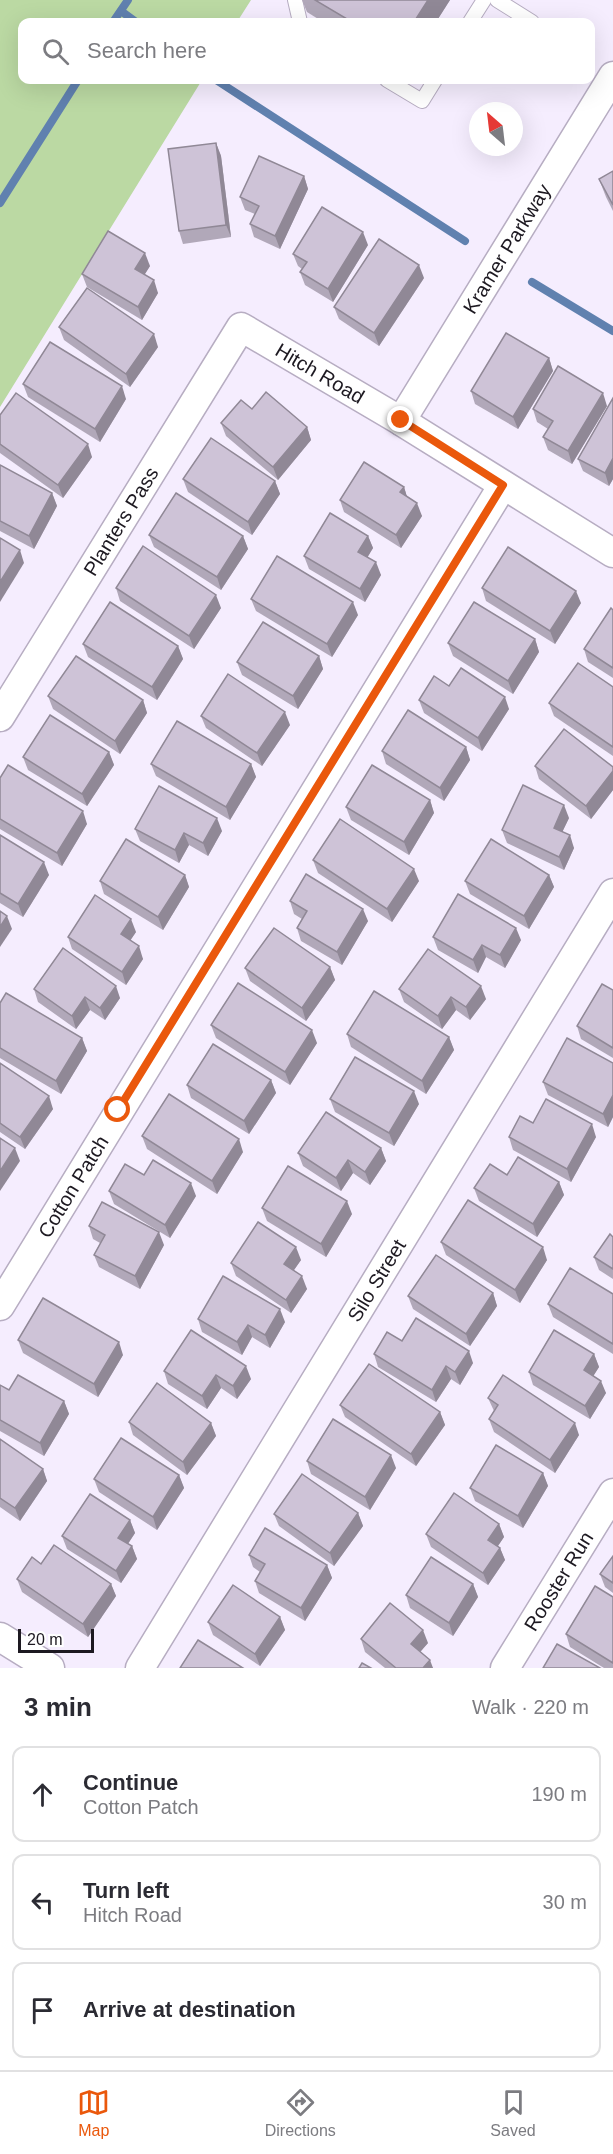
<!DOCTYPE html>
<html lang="en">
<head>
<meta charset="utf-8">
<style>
  body { margin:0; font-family:Arial,sans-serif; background:#f7f7f7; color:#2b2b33 }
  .compass { position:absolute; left:469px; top:102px; width:54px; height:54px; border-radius:50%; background:#fff; box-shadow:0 6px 24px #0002; rotate:332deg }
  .scale { position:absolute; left:18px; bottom:15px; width:76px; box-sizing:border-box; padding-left:6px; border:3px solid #1d1921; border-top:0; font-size:16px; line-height:21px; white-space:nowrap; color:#1d1921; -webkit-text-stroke:4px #fff; paint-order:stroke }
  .stop { position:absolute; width:18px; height:18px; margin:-14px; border:4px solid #ea580c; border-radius:50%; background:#fff }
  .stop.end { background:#ea580c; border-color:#fff; box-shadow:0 2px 6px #0008 }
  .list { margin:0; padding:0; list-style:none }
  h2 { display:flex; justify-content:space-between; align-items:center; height:78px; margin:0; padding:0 24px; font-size:26px }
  h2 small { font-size:20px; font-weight:400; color:#7c7c81 }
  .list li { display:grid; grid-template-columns:39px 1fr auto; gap:18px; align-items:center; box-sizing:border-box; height:96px; margin:0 12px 12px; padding:0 12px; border:2px solid #e1e1e2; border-radius:12px }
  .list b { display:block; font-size:22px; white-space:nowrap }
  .list p { margin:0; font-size:20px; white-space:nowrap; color:#7c7c81 }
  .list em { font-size:20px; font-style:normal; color:#7c7c81 }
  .icon { flex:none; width:33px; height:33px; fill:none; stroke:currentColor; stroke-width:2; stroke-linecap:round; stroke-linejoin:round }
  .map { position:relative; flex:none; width:613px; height:1668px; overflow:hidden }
  .search { position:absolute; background:#fff; box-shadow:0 6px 24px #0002; left:18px; right:18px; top:18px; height:66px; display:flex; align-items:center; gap:15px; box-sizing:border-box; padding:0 21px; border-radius:12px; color:#7c7c81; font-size:22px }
  .sheet { height:402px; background:#fff }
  nav { display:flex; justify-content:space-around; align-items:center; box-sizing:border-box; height:84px; border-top:2px solid #e1e1e2; background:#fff; font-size:16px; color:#7c7c81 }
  nav a { display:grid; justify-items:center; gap:3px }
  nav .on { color:#ea580c }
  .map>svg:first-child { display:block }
</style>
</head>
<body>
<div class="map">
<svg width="613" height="1668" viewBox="0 0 613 1668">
  <rect width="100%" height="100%" fill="#f5edfe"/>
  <polygon fill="#bbd9a3" points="0,0 251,0 237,22 22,22 22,80 202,80 0,407"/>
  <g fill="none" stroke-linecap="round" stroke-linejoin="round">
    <g stroke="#6081af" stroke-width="8">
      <polyline points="121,11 136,22"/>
      <polyline points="113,22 128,0"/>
      <polyline points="216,80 465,241"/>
      <polyline points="0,203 78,80"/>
      <polyline points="532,282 613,331"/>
    </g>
    <g stroke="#b7adc2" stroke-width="16">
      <g id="lane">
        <polyline points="295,0 300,22"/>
        <polyline points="497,0 532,22"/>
        <polyline points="470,22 484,0"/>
        <polyline points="387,80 422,101 435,80"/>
      </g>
    </g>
    <g stroke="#b7adc2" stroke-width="31">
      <g id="street">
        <path id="s1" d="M401,421L613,76"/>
        <path id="s2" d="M0,717L241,327L401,421L613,553"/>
        <path id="s3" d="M0,1306L503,485"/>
        <polyline points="0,1637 50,1668"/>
        <path id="s4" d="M140,1668L613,893"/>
        <path id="s5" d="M505,1668L613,1493"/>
      </g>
    </g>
    <use href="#lane" stroke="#fff" stroke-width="14"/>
    <use href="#street" stroke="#fff" stroke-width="28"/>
  </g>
  <g fill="#b1a8b9">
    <polygon points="302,0 450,0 436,22 323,22 307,12"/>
    <polygon points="216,143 221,156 231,237 183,244 179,231"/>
    <polygon points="613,171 613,211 606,197 599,179"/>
    <polygon points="304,176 308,189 280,249 254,237 250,224 255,214 245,210 240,197"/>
    <polygon points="368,245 333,302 305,285 300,272 302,269 298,266 293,254"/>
    <polygon points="150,266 144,275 158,293 142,320 87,287 82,274"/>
    <polygon points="424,278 379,346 339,319 334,307"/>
    <polygon points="59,327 158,347 130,387 64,340"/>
    <polygon points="549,358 553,371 518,429 475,404 471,391"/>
    <polygon points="23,384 126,399 100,442 28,397"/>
    <polygon points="613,398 613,479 609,486 583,471 578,459"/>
    <polygon points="607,406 572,464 548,450 543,437 548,429 537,422 533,409"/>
    <polygon points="252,409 307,427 311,440 278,480 226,436 221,423"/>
    <polygon points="0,415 92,457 63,498 0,453"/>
    <polygon points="0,465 52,493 57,506 34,549 0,531"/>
    <polygon points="183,479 275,481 280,494 252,535 188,492"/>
    <polygon points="404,487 407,497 422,516 401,548 344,512 340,500"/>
    <polygon points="149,535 243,536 248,549 221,590 154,547"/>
    <polygon points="368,536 373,548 367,557 381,575 365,602 309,569 304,556"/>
    <polygon points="116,588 221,608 194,649 120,601"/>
    <polygon points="482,588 581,603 555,644 486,601"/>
    <polygon points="251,599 358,615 332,657 256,611"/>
    <polygon points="613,610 613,678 588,662 584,649"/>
    <polygon points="535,639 539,652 513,694 453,656 448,643"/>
    <polygon points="83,644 178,646 183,659 157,700 88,657"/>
    <polygon points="319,656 323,669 298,709 242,675 237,662"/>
    <polygon points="449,686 509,709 482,751 424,713 419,700"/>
    <polygon points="613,687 613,756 554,716 549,703"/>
    <polygon points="48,696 143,700 147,713 120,754 53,709"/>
    <polygon points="201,716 290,725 262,766 206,728"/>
    <polygon points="466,747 470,760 444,801 386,764 382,751"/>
    <polygon points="109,752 114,765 87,806 28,770 23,757"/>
    <polygon points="151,764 251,764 256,777 230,820 156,776"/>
    <polygon points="535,766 613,767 613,790 591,819 539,779"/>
    <polygon points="0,778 87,824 62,866 0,829"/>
    <polygon points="430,800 434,813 409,855 351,820 346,807"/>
    <polygon points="569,818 562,832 574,848 564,870 507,843 502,830"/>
    <polygon points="135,829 222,831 208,856 189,845 179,863 140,841"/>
    <polygon points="0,835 49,875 23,917 0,903"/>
    <polygon points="313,860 419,881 392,922 318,873"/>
    <polygon points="185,875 189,887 163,930 104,894 100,881"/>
    <polygon points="549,875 554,887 529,929 470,894 465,881"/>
    <polygon points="290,901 368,921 342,965 301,941 297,928 302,919 294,914"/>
    <polygon points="136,932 130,940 143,959 126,985 72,949 68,937"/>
    <polygon points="433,937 521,940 505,968 486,957 478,973 438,950"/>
    <polygon points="330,967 335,980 306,1021 250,981 245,968"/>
    <polygon points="34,989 120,998 105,1020 90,1010 76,1029 38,1002"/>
    <polygon points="399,989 486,999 470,1020 456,1010 442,1029 404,1002"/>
    <polygon points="613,990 613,1058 581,1039 577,1026"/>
    <polygon points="0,1003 82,1038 87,1051 61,1094 0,1058"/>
    <polygon points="211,1025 317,1043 290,1085 216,1038"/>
    <polygon points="347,1034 449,1037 454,1050 426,1094 351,1047"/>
    <polygon points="0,1063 53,1109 25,1149 0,1132"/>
    <polygon points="613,1063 613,1117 608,1127 548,1095 543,1082"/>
    <polygon points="271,1080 276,1093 249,1134 191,1098 187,1085"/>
    <polygon points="330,1099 419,1104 394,1146 335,1112"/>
    <polygon points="533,1123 596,1137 571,1182 513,1150 509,1137"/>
    <polygon points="142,1136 243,1152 217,1194 147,1149"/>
    <polygon points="381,1148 386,1161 370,1185 353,1173 341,1191 303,1166 298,1153"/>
    <polygon points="144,1175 196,1196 170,1238 114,1204 109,1191"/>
    <polygon points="507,1175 559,1182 564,1195 537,1237 479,1201 474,1188"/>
    <polygon points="262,1208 352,1214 326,1257 267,1221"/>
    <polygon points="89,1226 164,1245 140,1289 99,1267 94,1255 100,1243 93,1239"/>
    <polygon points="613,1237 613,1279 599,1270 594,1257"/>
    <polygon points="441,1242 547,1260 520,1303 446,1255"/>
    <polygon points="301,1260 294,1270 307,1289 291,1313 236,1276 231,1263"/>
    <polygon points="493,1293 497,1306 470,1346 413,1309 408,1296"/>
    <polygon points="613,1294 613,1354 553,1317 548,1304"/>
    <polygon points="198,1319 285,1322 270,1348 252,1337 242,1355 202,1332"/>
    <polygon points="18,1340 123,1355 98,1397 23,1353"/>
    <polygon points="402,1341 473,1363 460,1385 451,1379 436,1402 378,1367 374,1354"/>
    <polygon points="594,1354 599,1367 593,1376 606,1393 590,1419 533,1385 529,1372"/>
    <polygon points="164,1371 251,1379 237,1399 221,1388 207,1409 168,1384"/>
    <polygon points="0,1385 9,1390 64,1401 69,1414 44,1456 0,1431"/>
    <polygon points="488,1398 579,1435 555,1473 494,1432 489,1419 494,1411"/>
    <polygon points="340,1405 440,1412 445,1425 416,1466 345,1417"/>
    <polygon points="129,1422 211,1423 216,1436 187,1475 133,1435"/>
    <polygon points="0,1439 43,1469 47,1481 20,1521 0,1507"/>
    <polygon points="307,1461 396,1468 370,1510 311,1474"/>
    <polygon points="543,1473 548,1486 523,1528 475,1501 470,1488"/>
    <polygon points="179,1475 184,1488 157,1530 99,1492 94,1479"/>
    <polygon points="358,1513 363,1526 334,1566 279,1526 274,1514"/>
    <polygon points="130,1520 135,1533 128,1544 132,1546 137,1559 121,1583 67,1549 62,1536"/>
    <polygon points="499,1524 504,1537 498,1546 500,1548 505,1560 488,1585 431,1547 426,1534"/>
    <polygon points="249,1555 327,1565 332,1578 305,1621 259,1593 255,1581 260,1572 253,1567"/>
    <polygon points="613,1556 613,1593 605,1587 600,1574"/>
    <polygon points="17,1579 111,1584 116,1596 88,1637 22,1592"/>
    <polygon points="473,1584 478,1597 453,1636 410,1608 406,1595"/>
    <polygon points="613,1597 613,1668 604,1668 570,1647 566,1634"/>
    <polygon points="280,1617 285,1630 260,1666 213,1635 208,1622"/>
    <polygon points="361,1639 428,1643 420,1651 433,1668 385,1668 365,1652"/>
  </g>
  <g fill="#908896">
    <polygon points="428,0 450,0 436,22 414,22"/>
    <polygon points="216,143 221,156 231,237 226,225"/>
    <polygon points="304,176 308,189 280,249 275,236"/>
    <polygon points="363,232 368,245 333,302 328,289"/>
    <polygon points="145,253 150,266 140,282 135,269"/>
    <polygon points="419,265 424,278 379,346 374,333"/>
    <polygon points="154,280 158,293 142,320 138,307"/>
    <polygon points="154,334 158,347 130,387 126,374"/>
    <polygon points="549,358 553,371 518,429 513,417"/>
    <polygon points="122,386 126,399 100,442 95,429"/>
    <polygon points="603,393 607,406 572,464 568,451"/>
    <polygon points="307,427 311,440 278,480 273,467"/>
    <polygon points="88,444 92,457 63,498 58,485"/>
    <polygon points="613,458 613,479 609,486 605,473"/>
    <polygon points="275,481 280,494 252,535 248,522"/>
    <polygon points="404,487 408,500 400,492"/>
    <polygon points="52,493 57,506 34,549 29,536"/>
    <polygon points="417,503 422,516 401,548 396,535"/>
    <polygon points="243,536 248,549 221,590 217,577"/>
    <polygon points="368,536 373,548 363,565 358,552"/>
    <polygon points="20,550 24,563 0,602 0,582"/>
    <polygon points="376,562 381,575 365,602 360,589"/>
    <polygon points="576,591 581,603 555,644 550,631"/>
    <polygon points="216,595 221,608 194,649 189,636"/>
    <polygon points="353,602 358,615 332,657 327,644"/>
    <polygon points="535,639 539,652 513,694 508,681"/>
    <polygon points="178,646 183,659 157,700 152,687"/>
    <polygon points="319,656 323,669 298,709 293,696"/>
    <polygon points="505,697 509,709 482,751 478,738"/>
    <polygon points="143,700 147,713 120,754 115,741"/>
    <polygon points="285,712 290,725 262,766 257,753"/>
    <polygon points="466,747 470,760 444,801 440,788"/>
    <polygon points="109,752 114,765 87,806 82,794"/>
    <polygon points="251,764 256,777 230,820 226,807"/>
    <polygon points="613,771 613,790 591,819 586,806"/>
    <polygon points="430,800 434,813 409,855 404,842"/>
    <polygon points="564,805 569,818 558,841 554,828"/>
    <polygon points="83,811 87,824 62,866 57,853"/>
    <polygon points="217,818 222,831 208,856 203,843"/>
    <polygon points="184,833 189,845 179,863 175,850"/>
    <polygon points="570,835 574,848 564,870 559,857"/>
    <polygon points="44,862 49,875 23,917 18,904"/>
    <polygon points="414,869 419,881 392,922 387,909"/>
    <polygon points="185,875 189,887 163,930 158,917"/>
    <polygon points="549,875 554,887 529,929 524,916"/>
    <polygon points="363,909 368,921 342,965 337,952"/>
    <polygon points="7,916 12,929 0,947 0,927"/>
    <polygon points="131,919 136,932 126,947 121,934"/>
    <polygon points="516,928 521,940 505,968 500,955"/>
    <polygon points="482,945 486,957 478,973 473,960"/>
    <polygon points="139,946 143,959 126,985 122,972"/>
    <polygon points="330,967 335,980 306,1021 302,1008"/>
    <polygon points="116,986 120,998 105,1020 100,1008"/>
    <polygon points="481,986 486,999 470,1020 466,1007"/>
    <polygon points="85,997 90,1010 76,1029 72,1016"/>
    <polygon points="451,997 456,1010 442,1029 438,1016"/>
    <polygon points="312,1030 317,1043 290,1085 285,1072"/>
    <polygon points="449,1037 454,1050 426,1094 422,1081"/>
    <polygon points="82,1038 87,1051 61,1094 56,1081"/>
    <polygon points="271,1080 276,1093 249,1134 244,1121"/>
    <polygon points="414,1091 419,1104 394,1146 389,1133"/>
    <polygon points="613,1095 613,1117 608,1127 603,1114"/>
    <polygon points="49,1096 53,1109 25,1149 20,1137"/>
    <polygon points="592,1124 596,1137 571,1182 567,1169"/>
    <polygon points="239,1139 243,1152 217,1194 212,1181"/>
    <polygon points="15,1148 20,1161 0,1191 0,1171"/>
    <polygon points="381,1148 386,1161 370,1185 365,1172"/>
    <polygon points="348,1160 353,1173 341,1191 336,1178"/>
    <polygon points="559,1182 564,1195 537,1237 533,1224"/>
    <polygon points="191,1183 196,1196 170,1238 165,1225"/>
    <polygon points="347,1201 352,1214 326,1257 321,1244"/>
    <polygon points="159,1232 164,1245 140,1289 135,1276"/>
    <polygon points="296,1247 301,1260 289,1277 284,1264"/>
    <polygon points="543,1247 547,1260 520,1303 515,1290"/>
    <polygon points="302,1276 307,1289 291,1313 286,1300"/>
    <polygon points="493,1293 497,1306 470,1346 466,1334"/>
    <polygon points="280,1309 285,1322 270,1348 265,1335"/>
    <polygon points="248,1325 252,1337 242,1355 237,1342"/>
    <polygon points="119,1342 123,1355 98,1397 94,1384"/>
    <polygon points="469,1351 473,1363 460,1385 455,1372"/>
    <polygon points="594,1354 599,1367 589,1383 584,1370"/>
    <polygon points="246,1366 251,1379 237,1399 233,1386"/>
    <polygon points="446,1366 451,1379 436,1402 432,1390"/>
    <polygon points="216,1375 221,1388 207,1409 202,1396"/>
    <polygon points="601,1381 606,1393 590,1419 585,1406"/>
    <polygon points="64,1401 69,1414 44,1456 40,1443"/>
    <polygon points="440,1412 445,1425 416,1466 411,1454"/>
    <polygon points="211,1423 216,1436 187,1475 183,1462"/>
    <polygon points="575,1423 579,1435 555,1473 550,1460"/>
    <polygon points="391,1455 396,1468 370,1510 365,1497"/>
    <polygon points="43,1469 47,1481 20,1521 15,1508"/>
    <polygon points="543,1473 548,1486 523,1528 518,1516"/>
    <polygon points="179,1475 184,1488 157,1530 153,1517"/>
    <polygon points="358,1513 363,1526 334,1566 330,1553"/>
    <polygon points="130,1520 135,1533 123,1551 118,1538"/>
    <polygon points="499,1524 504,1537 493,1553 488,1540"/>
    <polygon points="132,1546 137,1559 121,1583 116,1571"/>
    <polygon points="500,1548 505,1560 488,1585 483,1573"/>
    <polygon points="327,1565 332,1578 305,1621 301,1608"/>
    <polygon points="111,1584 116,1596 88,1637 83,1624"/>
    <polygon points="473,1584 478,1597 453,1636 449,1623"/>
    <polygon points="280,1617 285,1630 260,1666 255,1654"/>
    <polygon points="423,1630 428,1643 416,1657 411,1644"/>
    <polygon points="430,1660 433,1668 423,1668"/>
  </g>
  <g fill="#cec3d7" stroke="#908896" stroke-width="1.5">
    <polygon points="315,0 428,0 414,22 352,22"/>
    <polygon points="216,143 226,225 179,231 168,149"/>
    <polygon points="259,156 304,176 275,236 250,224 259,206 240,197"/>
    <polygon points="613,171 613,205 599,179"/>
    <polygon points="322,207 363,232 328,289 300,272 307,262 293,254"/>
    <polygon points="108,231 145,253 135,269 154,280 138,307 82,274"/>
    <polygon points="379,239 419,265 374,333 334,307"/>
    <polygon points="87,288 154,334 126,374 59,327"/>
    <polygon points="506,333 549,358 513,417 471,391"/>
    <polygon points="50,342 122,386 95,429 23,384"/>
    <polygon points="558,366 603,393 568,451 543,437 553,421 533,409"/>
    <polygon points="266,392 307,427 273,467 221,423 241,400 252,409"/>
    <polygon points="16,393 88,444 58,485 0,444 0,415"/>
    <polygon points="613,398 613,458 605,473 578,459"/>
    <polygon points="211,438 275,481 248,522 183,479"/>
    <polygon points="364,462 404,487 400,492 417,503 396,535 340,500"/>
    <polygon points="0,465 52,493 29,536 0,521"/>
    <polygon points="176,493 243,536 217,577 149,535"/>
    <polygon points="330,513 368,536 358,552 376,562 360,589 304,556"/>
    <polygon points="0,538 20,550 0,582"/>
    <polygon points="143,546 216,595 189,636 116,588"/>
    <polygon points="508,547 576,591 550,631 482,588"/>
    <polygon points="277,556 353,602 327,644 251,599"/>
    <polygon points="110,602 178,646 152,687 83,644"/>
    <polygon points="474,602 535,639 508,681 448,643"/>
    <polygon points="611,608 613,610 613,668 584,649"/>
    <polygon points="263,622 319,656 293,696 237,662"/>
    <polygon points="76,656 143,700 115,741 48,696"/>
    <polygon points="578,663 613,687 613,747 549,703"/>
    <polygon points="461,668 505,697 478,738 419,700 434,676 449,686"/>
    <polygon points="228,674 285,712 257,753 201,716"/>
    <polygon points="408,710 466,747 440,788 382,751"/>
    <polygon points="50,715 109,752 82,794 23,757"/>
    <polygon points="177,721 251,764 226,807 151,764"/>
    <polygon points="564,729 613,767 613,771 586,806 535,766"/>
    <polygon points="8,765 83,811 57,853 0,819 0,778"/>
    <polygon points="372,765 430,800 404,842 346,807"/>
    <polygon points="523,785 564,805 554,828 570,835 559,857 502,830"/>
    <polygon points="159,786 217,818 203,843 184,833 175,850 135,829"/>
    <polygon points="340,819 414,869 387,909 313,860"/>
    <polygon points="0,835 44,862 18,904 0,893"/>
    <polygon points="126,839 185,875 158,917 100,881"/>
    <polygon points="491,839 549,875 524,916 465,881"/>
    <polygon points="306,874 363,909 337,952 297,928 307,911 290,901"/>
    <polygon points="458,894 516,928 500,955 482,945 473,960 433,937"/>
    <polygon points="95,895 131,919 121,934 139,946 122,972 68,937"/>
    <polygon points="0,911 7,916 0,927"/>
    <polygon points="274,928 330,967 302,1008 245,968"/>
    <polygon points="63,948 116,986 100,1008 85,997 72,1016 34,989"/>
    <polygon points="428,949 481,986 466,1007 451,997 438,1016 399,989"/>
    <polygon points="238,983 312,1030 285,1072 211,1025"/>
    <polygon points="602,984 613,990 613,1048 577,1026"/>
    <polygon points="374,991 449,1037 422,1081 347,1034"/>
    <polygon points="6,993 82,1038 56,1081 0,1048 0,1003"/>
    <polygon points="567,1038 613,1063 613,1095 603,1114 543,1082"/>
    <polygon points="213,1044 271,1080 244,1121 187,1085"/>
    <polygon points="355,1057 414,1091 389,1133 330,1099"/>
    <polygon points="0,1063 49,1096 20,1137 0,1123"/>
    <polygon points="169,1094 239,1139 212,1181 142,1136"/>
    <polygon points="546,1099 592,1124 567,1169 509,1137 520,1116 533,1123"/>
    <polygon points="326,1112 381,1148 365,1172 348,1160 336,1178 298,1153"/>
    <polygon points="0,1138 15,1148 0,1171"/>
    <polygon points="518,1157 559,1182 533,1224 474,1188 490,1164 507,1175"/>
    <polygon points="153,1160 191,1183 165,1225 109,1191 125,1164 144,1175"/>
    <polygon points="288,1166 347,1201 321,1244 262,1208"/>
    <polygon points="468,1200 543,1247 515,1290 441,1242"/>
    <polygon points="102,1202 159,1232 135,1276 94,1255 105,1235 89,1226"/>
    <polygon points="258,1222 296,1247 284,1264 302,1276 286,1300 231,1263"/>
    <polygon points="610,1234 613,1237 613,1269 594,1257"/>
    <polygon points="436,1255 493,1293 466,1334 408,1296"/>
    <polygon points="570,1268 613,1294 613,1344 548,1304"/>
    <polygon points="223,1276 280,1309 265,1335 248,1325 237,1342 198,1319"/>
    <polygon points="43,1298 119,1342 94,1384 18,1340"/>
    <polygon points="416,1318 469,1351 455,1372 446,1366 432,1390 374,1354 387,1332 402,1341"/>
    <polygon points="191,1330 246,1366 233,1386 216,1375 202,1396 164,1371"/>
    <polygon points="554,1330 594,1354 584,1370 601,1381 585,1406 529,1372"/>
    <polygon points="369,1364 440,1412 411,1454 340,1405"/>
    <polygon points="18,1375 64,1401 40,1443 0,1420 0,1385 9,1390"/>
    <polygon points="503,1375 575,1423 550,1460 489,1419 498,1405 488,1398"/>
    <polygon points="157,1383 211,1423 183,1462 129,1422"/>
    <polygon points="333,1419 391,1455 365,1497 307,1461"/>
    <polygon points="121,1438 179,1475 153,1517 94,1479"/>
    <polygon points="0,1439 43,1469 15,1508 0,1498"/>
    <polygon points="496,1445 543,1473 518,1516 470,1488"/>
    <polygon points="302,1474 358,1513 330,1553 274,1514"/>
    <polygon points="454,1493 499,1524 488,1540 500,1548 483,1573 426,1534"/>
    <polygon points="90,1494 130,1520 118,1538 132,1546 116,1571 62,1536"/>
    <polygon points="265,1528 327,1565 301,1608 255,1581 265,1564 249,1555"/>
    <polygon points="54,1545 111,1584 83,1624 17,1579 32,1557 41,1564"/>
    <polygon points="613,1556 613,1583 600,1574"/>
    <polygon points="431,1557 473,1584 449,1623 406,1595"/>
    <polygon points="233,1585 280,1617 255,1654 208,1622"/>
    <polygon points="595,1586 613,1597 613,1663 566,1634"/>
    <polygon points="390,1603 423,1630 411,1644 430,1660 423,1668 396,1668 361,1639"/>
    <polygon points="198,1640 243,1668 180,1668"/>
    <polygon points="557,1644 600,1668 543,1668"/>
    <polygon points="362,1663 371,1668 359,1668"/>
  </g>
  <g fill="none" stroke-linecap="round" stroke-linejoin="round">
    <polyline stroke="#ea580c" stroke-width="8" points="118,1110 503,485 401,420"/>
  </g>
  <g text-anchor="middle" stroke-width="4.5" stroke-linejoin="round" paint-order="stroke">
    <g font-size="20" fill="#1d1921" stroke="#fff">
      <text dy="7" stroke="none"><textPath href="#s1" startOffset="202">Kramer Parkway</textPath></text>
      <text dy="7" stroke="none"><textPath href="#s2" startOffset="550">Hitch Road</textPath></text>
      <text dy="7" stroke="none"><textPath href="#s2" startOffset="230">Planters Pass</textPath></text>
      <text dy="7" stroke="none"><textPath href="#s3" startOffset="140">Cotton Patch</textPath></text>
      <text dy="7" stroke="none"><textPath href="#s4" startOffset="454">Silo Street</textPath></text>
      <text dy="7" stroke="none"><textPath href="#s5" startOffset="102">Rooster Run</textPath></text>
    </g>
  </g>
</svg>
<svg class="compass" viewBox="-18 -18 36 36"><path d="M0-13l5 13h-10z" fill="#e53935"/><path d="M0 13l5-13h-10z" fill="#7c7c81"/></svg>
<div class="scale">20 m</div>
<div class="stop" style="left:118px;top:1110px"></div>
<div class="stop end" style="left:401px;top:420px"></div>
<div class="search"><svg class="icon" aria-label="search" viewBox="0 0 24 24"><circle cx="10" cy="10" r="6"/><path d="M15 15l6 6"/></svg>Search here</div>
</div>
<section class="sheet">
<h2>3 min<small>Walk · 220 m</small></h2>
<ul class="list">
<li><svg class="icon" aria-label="ahead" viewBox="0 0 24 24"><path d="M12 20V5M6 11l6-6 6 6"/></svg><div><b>Continue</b><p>Cotton Patch</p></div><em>190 m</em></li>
<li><svg class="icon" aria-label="left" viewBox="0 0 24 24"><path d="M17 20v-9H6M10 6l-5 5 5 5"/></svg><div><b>Turn left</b><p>Hitch Road</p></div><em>30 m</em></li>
<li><svg class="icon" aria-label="arrive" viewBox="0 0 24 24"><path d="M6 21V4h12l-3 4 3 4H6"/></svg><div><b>Arrive at destination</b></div></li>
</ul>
</section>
<nav>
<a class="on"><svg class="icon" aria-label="map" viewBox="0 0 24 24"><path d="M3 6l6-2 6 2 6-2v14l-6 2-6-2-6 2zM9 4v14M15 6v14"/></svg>Map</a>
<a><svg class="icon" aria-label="directions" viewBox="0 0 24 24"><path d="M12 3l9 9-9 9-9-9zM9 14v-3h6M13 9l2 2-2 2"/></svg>Directions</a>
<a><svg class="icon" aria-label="saved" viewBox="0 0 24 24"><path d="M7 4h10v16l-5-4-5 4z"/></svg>Saved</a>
</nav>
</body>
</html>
